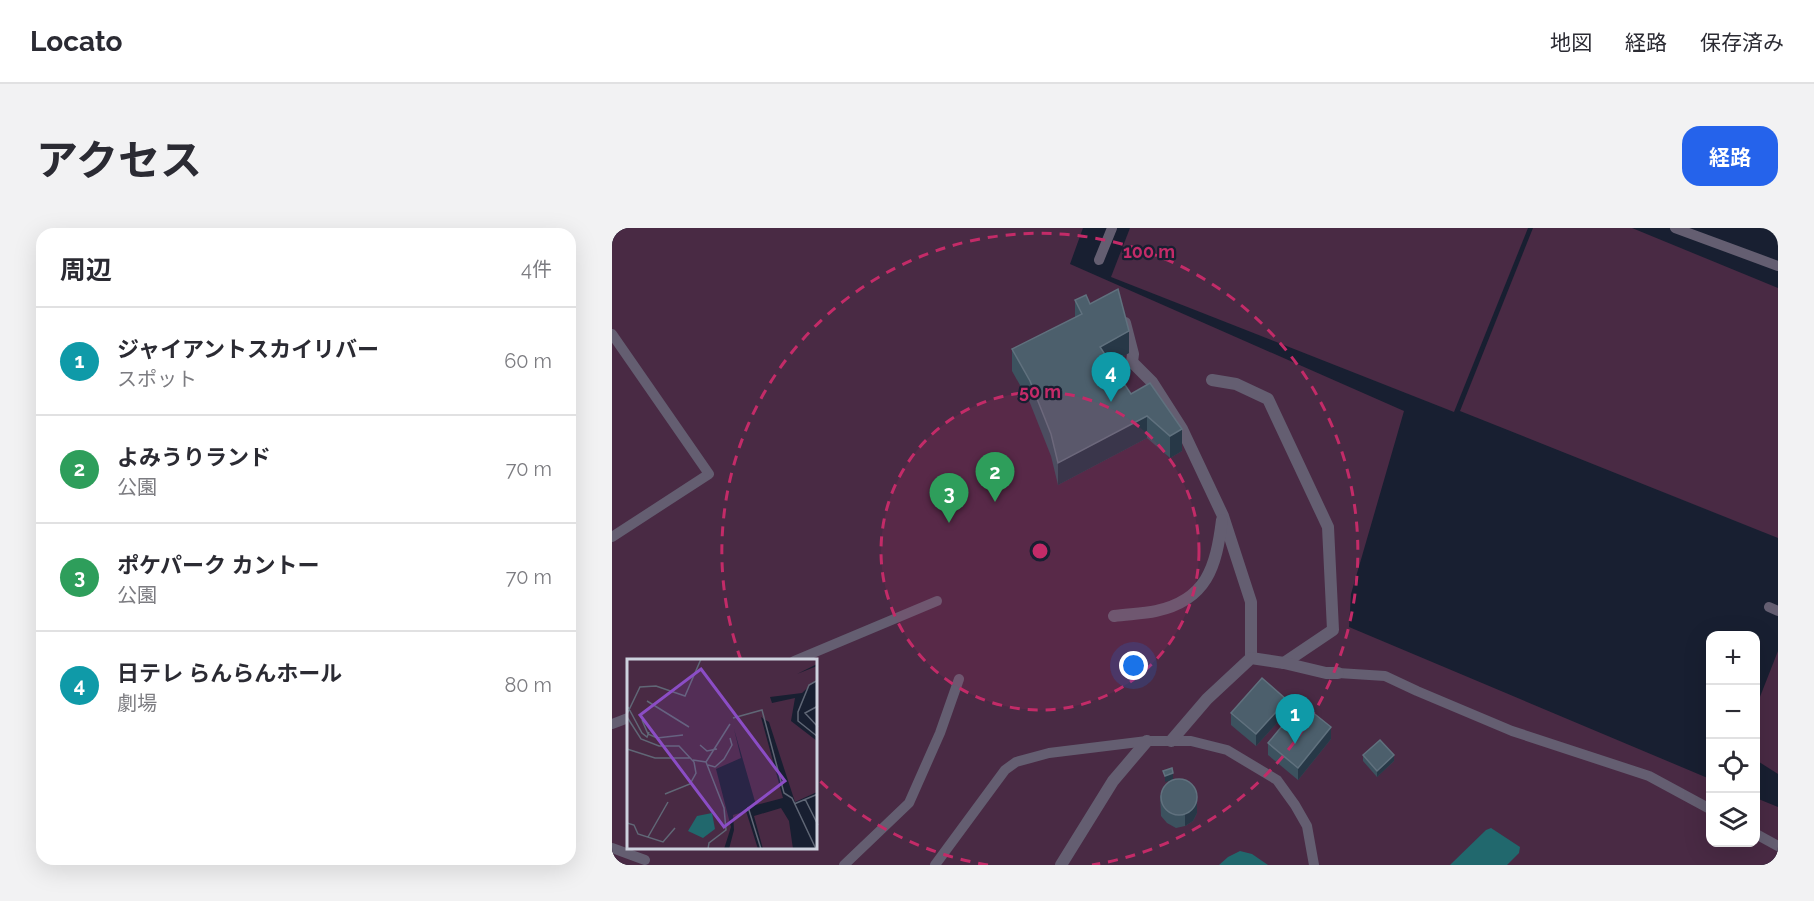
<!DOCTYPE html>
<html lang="ja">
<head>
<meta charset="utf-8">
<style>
  body { margin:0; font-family:Raleway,"Noto Sans JP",sans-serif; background:#f2f2f3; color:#2b2b33 }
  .controls { position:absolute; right:18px; bottom:18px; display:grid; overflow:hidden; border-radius:12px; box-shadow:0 6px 24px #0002 }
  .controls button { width:54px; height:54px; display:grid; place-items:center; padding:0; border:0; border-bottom:2px solid #e1e1e2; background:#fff; color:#2b2b33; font:30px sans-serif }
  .you { position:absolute; left:522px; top:438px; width:21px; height:21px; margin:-15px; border:4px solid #fff; border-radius:50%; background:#1a73e8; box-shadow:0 0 0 9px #1a73e833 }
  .badge { display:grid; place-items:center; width:39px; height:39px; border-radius:50%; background:#2563eb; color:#fff; font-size:20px; font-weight:700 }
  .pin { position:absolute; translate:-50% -50px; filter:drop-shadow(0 2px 3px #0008) }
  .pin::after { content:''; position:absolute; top:32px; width:21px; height:18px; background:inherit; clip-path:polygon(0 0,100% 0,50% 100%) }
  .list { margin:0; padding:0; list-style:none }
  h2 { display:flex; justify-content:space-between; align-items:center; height:78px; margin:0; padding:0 24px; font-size:26px }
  h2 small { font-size:20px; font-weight:400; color:#7c7c81 }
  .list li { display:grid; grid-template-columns:39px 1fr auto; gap:18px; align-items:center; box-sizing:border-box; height:108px; padding:0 24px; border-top:2px solid #e1e1e2 }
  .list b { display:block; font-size:22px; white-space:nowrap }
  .list p { margin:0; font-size:20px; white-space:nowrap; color:#7c7c81 }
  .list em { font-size:20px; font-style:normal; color:#7c7c81 }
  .icon { flex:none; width:33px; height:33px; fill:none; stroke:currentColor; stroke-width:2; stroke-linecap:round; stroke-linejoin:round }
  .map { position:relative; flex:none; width:1166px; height:637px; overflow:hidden; border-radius:18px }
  header { display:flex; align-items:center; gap:36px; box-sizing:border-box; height:84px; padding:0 30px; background:#fff; border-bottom:2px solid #e1e1e2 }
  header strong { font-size:28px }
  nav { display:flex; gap:33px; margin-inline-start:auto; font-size:21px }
  .intro { display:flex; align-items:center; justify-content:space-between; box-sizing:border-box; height:144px; padding:0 36px }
  h1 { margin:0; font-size:42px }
  .button { padding:15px 27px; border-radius:18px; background:#2563eb; color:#fff; font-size:21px; font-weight:700 }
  main { display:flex; gap:36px; padding:0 36px }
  aside { flex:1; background:#fff; border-radius:18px; box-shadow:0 6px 24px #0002 }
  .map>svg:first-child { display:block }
</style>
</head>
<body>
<header>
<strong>Locato</strong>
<nav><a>地図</a><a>経路</a><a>保存済み</a></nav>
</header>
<div class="intro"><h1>アクセス</h1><a class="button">経路</a></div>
<main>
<aside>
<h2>周辺<small>4件</small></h2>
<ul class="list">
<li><span class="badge" style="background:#0f9aa8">1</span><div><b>ジャイアントスカイリバー</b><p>スポット</p></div><em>60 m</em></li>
<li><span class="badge" style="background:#2e9e5b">2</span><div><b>よみうりランド</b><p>公園</p></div><em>70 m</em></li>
<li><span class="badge" style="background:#2e9e5b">3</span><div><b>ポケパーク カントー</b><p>公園</p></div><em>70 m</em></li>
<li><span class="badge" style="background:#0f9aa8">4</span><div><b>日テレ らんらんホール</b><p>劇場</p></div><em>80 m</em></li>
</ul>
</aside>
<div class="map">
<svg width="1166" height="637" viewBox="0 0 1166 637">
  <rect width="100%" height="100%" fill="#181f31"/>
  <g fill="#492a44" fill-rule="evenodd">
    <path d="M0,0H471L458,36L792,183L739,366L737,399L1098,551V614H1144V570L1166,579V637H0ZM16,433H204V620H16Z"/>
    <polygon points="518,0 916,0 842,184 499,49"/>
    <polygon points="921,0 1020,0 1166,60 1166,310 848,183"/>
    <polygon points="1166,423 1166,546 1144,532 1144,479"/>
  </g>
  <g fill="#21686d">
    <polygon points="879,600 908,619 907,625 895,637 838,637 874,602"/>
    <polygon points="628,623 640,626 656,637 607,637 616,629"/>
  </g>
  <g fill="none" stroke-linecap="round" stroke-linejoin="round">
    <g stroke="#645e71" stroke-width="10">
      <polyline points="1063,0 1166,38"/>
      <polyline points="487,32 500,0"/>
      <polyline points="0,106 97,246 0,309"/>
      <polyline points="1157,379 1166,383"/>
      <polyline points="182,433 325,373"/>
      <polyline points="726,445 773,448 805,463 900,503 1037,548 1098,581"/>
      <polyline points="0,496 16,490"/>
      <polyline points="1144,606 1166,618"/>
      <polyline points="0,620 33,632"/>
      <polyline points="232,637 297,575 328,505 347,451"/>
      <polyline points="323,637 393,542 404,534 437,525 535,513 579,513 615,522 665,552 683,577 695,598 702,637"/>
    </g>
    <g stroke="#645e71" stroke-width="12">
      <polyline points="513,95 521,126 520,134 540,154 570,201 611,288 639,374 639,430"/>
      <polyline points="600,152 624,156 656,171 716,299 721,402 672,435"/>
      <path d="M502,388C515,386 531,386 544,383C595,372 604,339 610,292"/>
      <polyline points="559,513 595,471 639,430 672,435 714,445 726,445"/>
      <polyline points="449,637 501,553 535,513"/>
    </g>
  </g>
  <g fill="#3c525f">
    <polygon points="463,72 478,76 517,125 498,135 519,166 538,155 570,223 558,230 535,210 446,257 439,228 418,175 400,143 400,121 463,90"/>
    <polygon points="675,484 644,518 619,497 619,485"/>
    <polygon points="719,511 686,552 656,527 656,515"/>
    <polygon points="751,527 782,533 765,549 751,533"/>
    <polygon points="548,567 585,585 581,593 573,598 564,600 555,595 549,588"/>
  </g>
  <g fill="#273847">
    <polygon points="517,103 517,125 488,141 488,119"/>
    <polygon points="535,188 535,210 446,257 446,235"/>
    <polygon points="570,201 570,223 558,230 558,208"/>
    <polygon points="675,472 675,484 644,518 644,506"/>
    <polygon points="719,499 719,511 686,552 686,540"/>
    <polygon points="782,527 782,533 765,549 765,543"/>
    <polygon points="561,545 561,552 553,554 553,548"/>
    <polygon points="585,573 585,585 581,593 573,598 573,586"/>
  </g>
  <g fill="#4c5f6c" stroke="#60717e" stroke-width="1.5">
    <polygon points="506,61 517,103 488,119 519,166 538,155 570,201 558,208 535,188 446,235 439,206 418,153 400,121 470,86 463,72 474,67 478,76"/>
    <polygon points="650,450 675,472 644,506 619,485"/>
    <polygon points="689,475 719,499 686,540 656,515"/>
    <polygon points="768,512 782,527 765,543 751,527"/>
    <polygon points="560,540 561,545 553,548 551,543"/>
    <circle cx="567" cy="569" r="18"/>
  </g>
  <circle cx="428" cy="323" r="159" fill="#c32b68" fill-opacity=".12"/>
  <g fill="none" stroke="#c32b68" stroke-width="3" stroke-dasharray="10 8">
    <circle cx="428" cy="323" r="159"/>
    <path d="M376 637A318 318 0 0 1 205 550M129 432A318 318 0 1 1 480 637"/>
  </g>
  <g transform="translate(15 431)">
    <rect width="190" height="190" fill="#181f31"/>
    <path d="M0,0H190V5L170,15L190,7V20L175,34L143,38L145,44L168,39L164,62L190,82V133L168,143L142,63L134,58L156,139L129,146L107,70L114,99L89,110L104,168L97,190H0ZM154,149L162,162L166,190H136L127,157ZM119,152L131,190H102L107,171L106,156Z" fill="#492a44"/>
    <path d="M85,154L88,170L76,179L61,172L70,157Z" fill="#21686d"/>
    <path fill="none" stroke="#606776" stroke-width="1.5" d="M191,21L182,26L171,53V62L191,78M20,42L62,68M191,47L178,54L191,68M1,48L15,74L20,78L22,73M0,55L13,28L29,27L58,37L74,0M0,58L14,80L32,87H52L67,103L69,114L63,125L38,135M106,59L135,51L157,134L165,139L189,190M15,61L21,75L30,79L56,76M73,86L80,92L90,90M0,90L28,99H63M66,101L79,103L97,149L99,171L82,184L81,190M79,103L103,65M81,106L88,108L97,100L105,86L103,79M178,140L191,166M167,145L191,135M121,148L134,190M0,164L7,166L11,175L36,183L48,169M21,178L41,143"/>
    <path fill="#8b4dc5" fill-opacity="0.15" stroke="#8b4dc5" stroke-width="3" d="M74,10L158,122L97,168L13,56Z"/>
    <rect width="190" height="190" fill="none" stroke="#cdd2de" stroke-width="3"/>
  </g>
  <circle cx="428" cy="323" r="9" fill="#c32b68" stroke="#181f31" stroke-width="3"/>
  <g font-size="18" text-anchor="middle" font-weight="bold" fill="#c32b68" stroke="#181f31" stroke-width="4.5" stroke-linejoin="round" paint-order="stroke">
    <text x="537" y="30">100 m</text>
    <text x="428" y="170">50 m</text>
  </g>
</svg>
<div class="controls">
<button>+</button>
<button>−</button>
<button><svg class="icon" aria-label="locate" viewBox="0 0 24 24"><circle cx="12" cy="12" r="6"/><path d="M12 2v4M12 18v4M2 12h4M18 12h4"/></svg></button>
<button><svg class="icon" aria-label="layers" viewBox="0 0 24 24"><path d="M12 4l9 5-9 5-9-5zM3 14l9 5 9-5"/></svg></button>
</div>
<div class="you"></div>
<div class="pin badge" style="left:683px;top:516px;background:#0f9aa8">1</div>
<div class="pin badge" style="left:383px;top:274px;background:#2e9e5b">2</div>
<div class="pin badge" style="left:337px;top:295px;background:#2e9e5b">3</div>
<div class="pin badge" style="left:499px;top:174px;background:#0f9aa8">4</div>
</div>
</main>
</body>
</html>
